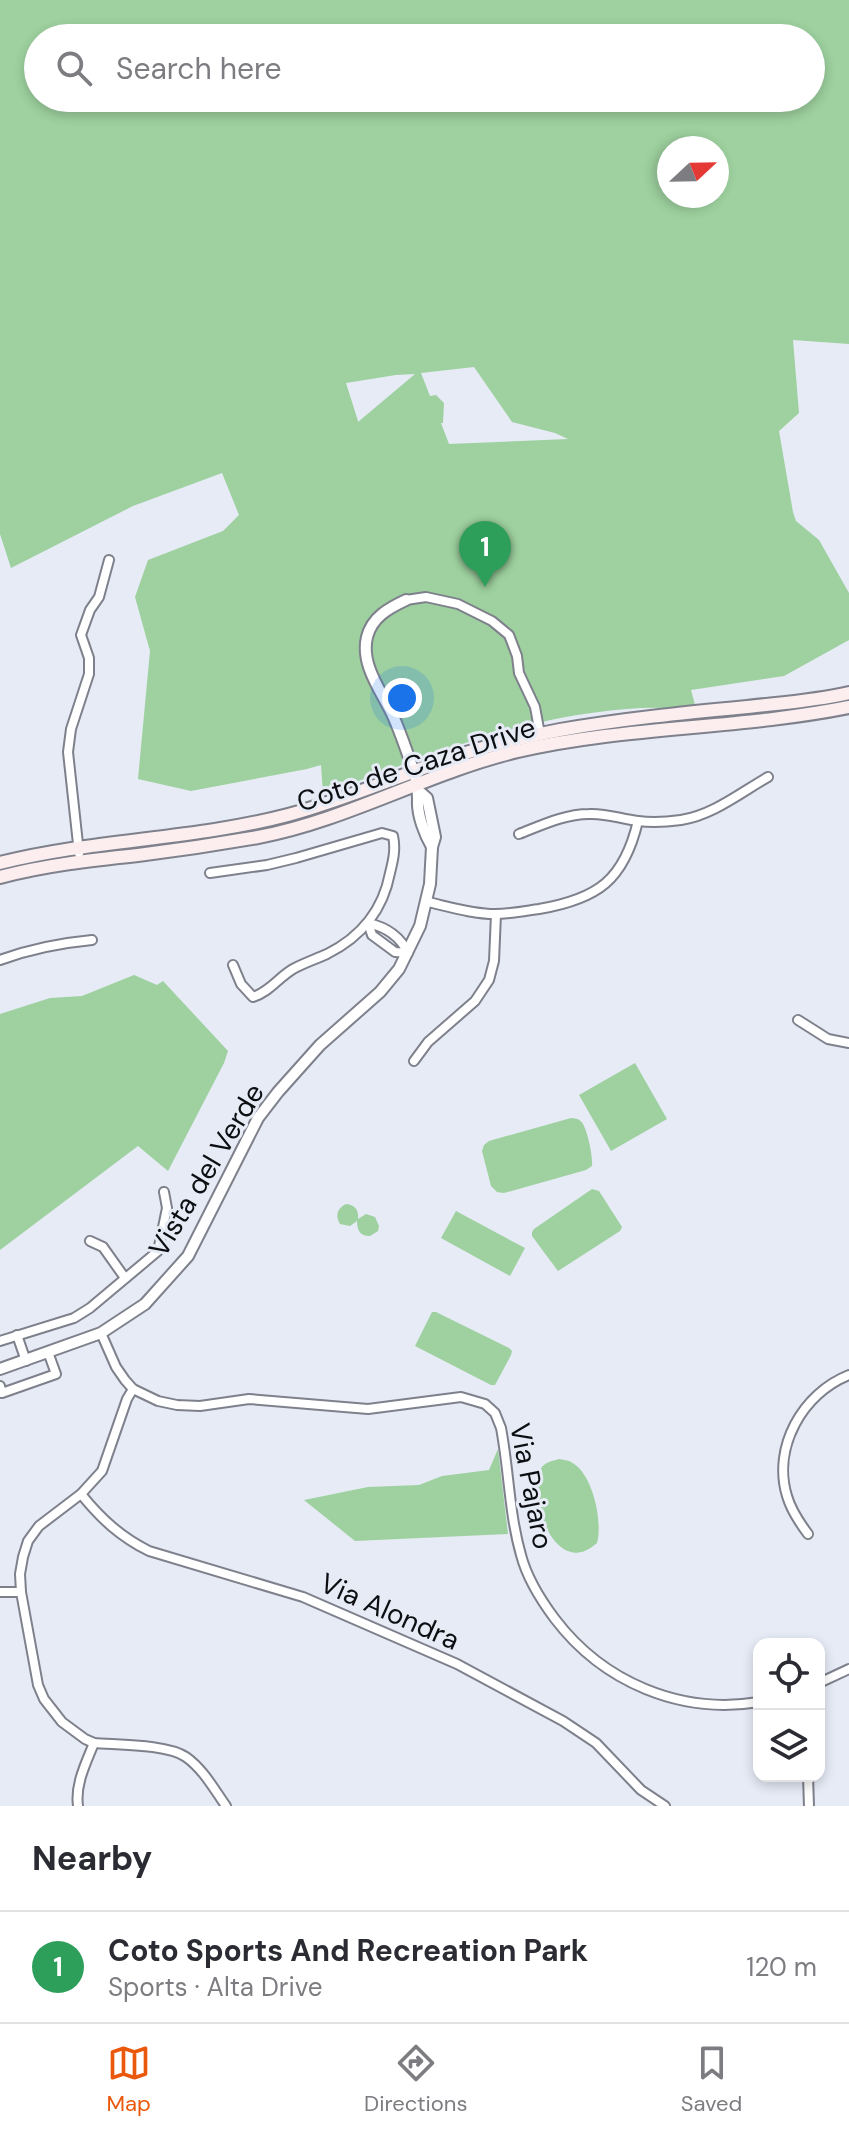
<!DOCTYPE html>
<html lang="en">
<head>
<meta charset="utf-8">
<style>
  body { margin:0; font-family:"DM Sans",sans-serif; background:#f7f7f7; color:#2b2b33 }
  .controls { position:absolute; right:24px; bottom:24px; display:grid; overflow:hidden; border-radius:16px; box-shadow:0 4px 12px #0003 }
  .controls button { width:72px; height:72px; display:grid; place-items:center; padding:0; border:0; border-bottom:2px solid #e1e1e2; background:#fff; color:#2b2b33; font:40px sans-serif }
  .compass { position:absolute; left:657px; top:136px; width:72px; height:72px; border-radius:50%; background:#fff; box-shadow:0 4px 12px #0003; rotate:68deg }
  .you { position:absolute; left:402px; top:698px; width:28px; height:28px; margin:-20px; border:6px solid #fff; border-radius:50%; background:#1a73e8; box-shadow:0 0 0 12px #1a73e833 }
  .badge { display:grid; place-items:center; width:52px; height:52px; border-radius:50%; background:#ea580c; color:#fff; font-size:26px; font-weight:700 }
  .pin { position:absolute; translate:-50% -66px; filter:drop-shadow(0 2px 4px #0008) }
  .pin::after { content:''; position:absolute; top:42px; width:28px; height:24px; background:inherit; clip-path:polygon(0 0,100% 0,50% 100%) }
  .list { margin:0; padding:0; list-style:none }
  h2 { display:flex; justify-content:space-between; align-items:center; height:104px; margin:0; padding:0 32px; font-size:34px }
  h2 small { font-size:26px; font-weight:400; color:#7c7c81 }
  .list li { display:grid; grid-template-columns:52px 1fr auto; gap:24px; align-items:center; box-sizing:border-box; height:112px; padding:0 32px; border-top:2px solid #e1e1e2 }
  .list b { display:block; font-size:30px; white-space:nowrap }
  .list p { margin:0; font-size:26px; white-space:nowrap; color:#7c7c81 }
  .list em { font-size:26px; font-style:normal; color:#7c7c81 }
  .icon { flex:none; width:44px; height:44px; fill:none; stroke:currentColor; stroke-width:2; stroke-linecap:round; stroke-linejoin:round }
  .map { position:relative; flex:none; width:849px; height:1806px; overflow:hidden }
  .search { position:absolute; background:#fff; box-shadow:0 4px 12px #0003; left:24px; right:24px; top:24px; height:88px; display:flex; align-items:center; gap:20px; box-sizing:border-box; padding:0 28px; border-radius:44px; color:#7c7c81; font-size:30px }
  .sheet { height:216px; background:#fff }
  nav { display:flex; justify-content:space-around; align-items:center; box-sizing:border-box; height:112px; border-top:2px solid #e1e1e2; background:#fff; font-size:22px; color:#7c7c81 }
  nav a { display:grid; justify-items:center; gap:4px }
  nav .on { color:#ea580c }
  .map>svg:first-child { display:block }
</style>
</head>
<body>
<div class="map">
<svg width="849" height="1806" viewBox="0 0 849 1806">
  <rect width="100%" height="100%" fill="#e6ebf6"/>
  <g fill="#9ed19f" fill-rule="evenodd">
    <path d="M0,0H849V344L793,340L799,413L779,431L793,512L796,521L819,540L849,593V640L784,676L691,690L697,712C666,705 631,708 599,712C502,724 414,761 323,794L321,765L307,769L191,791L138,779L150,651L135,597L148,560L223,531L239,515L222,473L133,506L11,568L0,534ZM38,38H811V98H38ZM669,148H717V196H669ZM474,367L512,422L555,433L568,439L449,444L441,423H443L444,403L436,395L430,396L421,373ZM415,374L358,422V421L346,383L396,375Z"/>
    <polygon points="134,975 157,985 163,981 228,1051 224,1063 168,1171 138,1146 0,1250 0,1014 50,998 82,996"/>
    <polygon points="635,1063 667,1119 611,1151 579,1095"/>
    <path d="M571,1118C577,1119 579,1118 583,1124C588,1133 593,1157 592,1166L586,1170L504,1193L497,1192L491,1186L482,1151L484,1145L489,1141Z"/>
    <polygon points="592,1189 599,1191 622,1227 620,1231 558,1271 532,1236 532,1232 534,1229"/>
    <path d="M346,1204C355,1205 359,1210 358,1219L366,1214L375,1217L379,1226L378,1231L370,1236C360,1236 357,1230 357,1221L350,1226L340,1224C335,1216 337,1208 346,1204Z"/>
    <polygon points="456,1211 525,1248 510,1276 441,1238"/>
    <polygon points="432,1312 436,1312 509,1348 512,1351 511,1355 495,1385 491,1385 415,1346"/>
    <polygon points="498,1449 508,1534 355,1541 304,1500 368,1487 419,1485 442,1476 489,1470"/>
    <path d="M559,1459C563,1460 568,1460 571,1462C593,1473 603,1522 597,1543C553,1583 524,1487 542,1467C546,1462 552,1461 559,1459Z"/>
  </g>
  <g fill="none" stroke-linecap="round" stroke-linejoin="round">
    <g stroke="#7e818c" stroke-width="12">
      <g id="minor">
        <polyline points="406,600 426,597 458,604 492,621 509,635 517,656 519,673 535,707 540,734"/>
        <path d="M519,834C542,825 565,814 589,814C606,813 621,819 638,821C652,823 667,822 681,820C713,815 740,793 768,777"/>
        <polyline points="79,853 68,752 71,729 89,674 89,658 81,635 90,610 99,597 109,560"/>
        <path d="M210,873L267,865L296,858L382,833L393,836C396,849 393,861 390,873C383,910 361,937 327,954C316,959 304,963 293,969C278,978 269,992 253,997L241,984L233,965"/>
        <path d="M428,902C450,907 473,914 495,914C510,914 525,911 539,909C598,899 624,880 638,821"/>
        <path d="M368,923C386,927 400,936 408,953L395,952L372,935Z"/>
        <path d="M0,960C30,949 60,943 92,940"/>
        <polyline points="798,1020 828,1039 849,1043"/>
        <polyline points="414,1061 428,1042 475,1001 489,980 494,961 496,914"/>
        <polyline points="90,1241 103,1247 125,1278"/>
        <path d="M101,1333L116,1367L125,1380L133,1389L158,1401L177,1405L200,1406L249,1399L368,1409L461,1397L485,1404L495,1413L501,1428C509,1470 509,1513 521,1555C527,1578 540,1599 555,1619C603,1682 680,1715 759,1702"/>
        <polyline points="17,1335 26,1361"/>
        <polyline points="0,1341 74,1318 90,1308 158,1251 167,1208 164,1192"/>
        <polyline points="0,1386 2,1393 56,1374 48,1352"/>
        <path d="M133,1389L127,1399L102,1471L81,1494L39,1526L28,1541L23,1557L20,1574L21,1592L38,1685L44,1699L62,1722L85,1739L94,1743C118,1745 167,1744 186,1757C203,1769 214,1789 226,1806"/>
        <path d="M81,1494C101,1519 121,1537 149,1551L303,1597L457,1664L563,1721L596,1743L641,1790L665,1806"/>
        <path d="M808,1534C799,1522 791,1510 787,1496C772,1447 803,1393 849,1375"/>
        <polyline points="0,1592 21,1592"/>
        <polyline points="819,1683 849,1669"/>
        <polyline points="808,1776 809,1806"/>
        <path d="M78,1806C75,1784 86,1763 94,1743"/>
      </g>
    </g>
    <g stroke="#7e818c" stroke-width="14">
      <g id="tertiary">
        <path d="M406,600C389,608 372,617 367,637C360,666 383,693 394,718C402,737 409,757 415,776C418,786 418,791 418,800C417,815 425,835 432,847"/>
        <polyline points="0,1369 101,1333 145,1304 188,1256 258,1118 278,1092 320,1045 380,992 399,969 420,926 430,884 432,847 435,837 427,798 420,792"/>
      </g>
    </g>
    <g stroke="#7e818c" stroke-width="16">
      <g id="secondary">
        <path d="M0,863C95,839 193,840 288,815C344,800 398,776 454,757C488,745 525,737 560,730C622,719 684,713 747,707C782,703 814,701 849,693"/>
        <path d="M0,877C45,865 91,860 138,855C178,850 218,844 258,837C348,820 429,772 518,751C626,726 740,729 849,707"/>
      </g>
    </g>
    <use href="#minor" stroke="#fff" stroke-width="8"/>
    <use href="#tertiary" stroke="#fff" stroke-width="10"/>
    <use href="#secondary" stroke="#fceeef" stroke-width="12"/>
  </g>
  <g text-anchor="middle" stroke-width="6" stroke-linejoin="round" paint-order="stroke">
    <g font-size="28" fill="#0d0e12" stroke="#e6ebf6">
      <text transform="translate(416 764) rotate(-18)" y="10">Coto de Caza Drive</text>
      <text transform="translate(206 1170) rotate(-59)" y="10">Vista del Verde</text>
      <text transform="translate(532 1486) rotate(79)" y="10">Via Pajaro</text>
      <text transform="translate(390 1611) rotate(24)" y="10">Via Alondra</text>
    </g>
  </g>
</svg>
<div class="controls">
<button><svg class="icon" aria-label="locate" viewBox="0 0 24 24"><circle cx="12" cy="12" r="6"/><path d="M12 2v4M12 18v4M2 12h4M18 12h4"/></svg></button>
<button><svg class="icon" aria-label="layers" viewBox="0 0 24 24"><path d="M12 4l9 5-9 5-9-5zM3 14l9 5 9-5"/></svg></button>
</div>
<svg class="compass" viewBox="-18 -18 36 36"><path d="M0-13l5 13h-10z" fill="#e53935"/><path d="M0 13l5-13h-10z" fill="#7c7c81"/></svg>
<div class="you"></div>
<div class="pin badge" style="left:485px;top:587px;background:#2e9e5b">1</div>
<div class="search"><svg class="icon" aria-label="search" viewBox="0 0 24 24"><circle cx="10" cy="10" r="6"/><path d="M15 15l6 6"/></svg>Search here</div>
</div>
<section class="sheet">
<h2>Nearby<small></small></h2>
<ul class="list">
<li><span class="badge" style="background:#2e9e5b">1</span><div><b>Coto Sports And Recreation Park</b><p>Sports · Alta Drive</p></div><em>120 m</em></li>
</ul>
</section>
<nav>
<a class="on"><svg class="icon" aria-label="map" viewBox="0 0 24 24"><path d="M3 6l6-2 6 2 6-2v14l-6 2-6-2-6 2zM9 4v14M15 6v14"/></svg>Map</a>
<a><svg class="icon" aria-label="directions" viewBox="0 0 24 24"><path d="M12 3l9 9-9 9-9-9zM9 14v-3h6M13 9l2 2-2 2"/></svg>Directions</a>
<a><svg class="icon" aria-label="saved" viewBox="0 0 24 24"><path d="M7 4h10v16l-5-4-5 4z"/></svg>Saved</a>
</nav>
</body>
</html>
